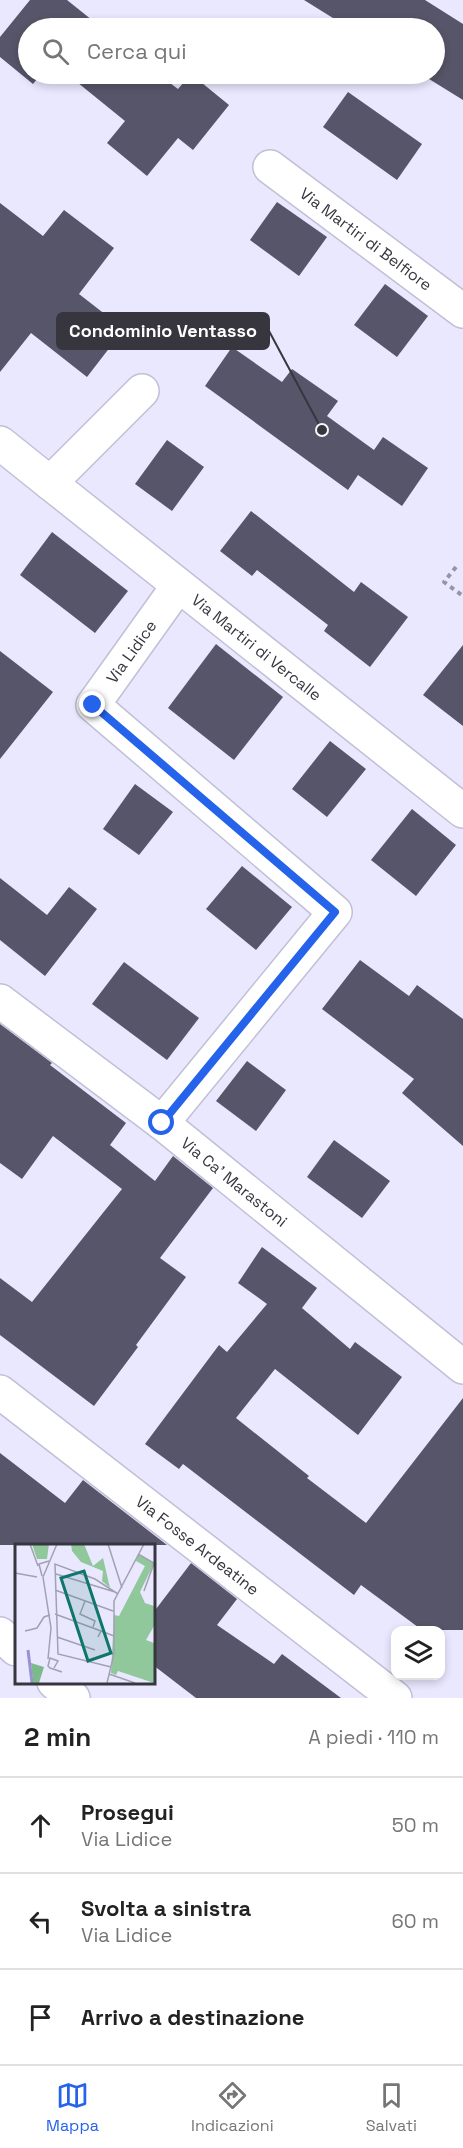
<!DOCTYPE html>
<html lang="it">
<head>
<meta charset="utf-8">
<style>
  body { margin:0; font-family:"Space Grotesk",sans-serif; background:#f2f2f2; color:#222 }
  .controls { position:absolute; right:18px; bottom:18px; display:grid; overflow:hidden; border-radius:12px; box-shadow:0 3px 9px #0003 }
  .controls button { width:54px; height:54px; display:grid; place-items:center; padding:0; border:0; border-bottom:2px solid #e0e0e0; background:#fff; color:#222; font:30px sans-serif }
  .stop { position:absolute; width:18px; height:18px; margin:-14px; border:4px solid #2563eb; border-radius:50%; background:#fff }
  .stop.end { background:#2563eb; border-color:#fff; box-shadow:0 2px 6px #0008 }
  .list { margin:0; padding:0; list-style:none }
  h2 { display:flex; justify-content:space-between; align-items:center; height:78px; margin:0; padding:0 24px; font-size:26px }
  h2 small { font-size:20px; font-weight:400; color:#767676 }
  .list li { display:grid; grid-template-columns:39px 1fr auto; gap:18px; align-items:center; box-sizing:border-box; height:96px; padding:0 24px; border-top:2px solid #e0e0e0 }
  .list b { display:block; font-size:22px; white-space:nowrap }
  .list p { margin:0; font-size:20px; white-space:nowrap; color:#767676 }
  .list em { font-size:20px; font-style:normal; color:#767676 }
  .icon { flex:none; width:33px; height:33px; fill:none; stroke:currentColor; stroke-width:2; stroke-linecap:round; stroke-linejoin:round }
  .map { position:relative; flex:none; width:463px; height:1698px; overflow:hidden }
  .search { position:absolute; background:#fff; box-shadow:0 3px 9px #0003; left:18px; right:18px; top:18px; height:66px; display:flex; align-items:center; gap:15px; box-sizing:border-box; padding:0 21px; border-radius:33px; color:#767676; font-size:22px }
  .sheet { height:366px; background:#fff }
  nav { display:flex; justify-content:space-around; align-items:center; box-sizing:border-box; height:84px; border-top:2px solid #e0e0e0; background:#fff; font-size:16px; color:#767676 }
  nav a { display:grid; justify-items:center; gap:3px }
  nav .on { color:#2563eb }
  .map>svg:first-child { display:block }
</style>
</head>
<body>
<div class="map">
<svg width="463" height="1698" viewBox="0 0 463 1698">
  <rect width="100%" height="100%" fill="#eae8ff"/>
  <g fill="#575569">
    <polygon points="30,0 67,0 102,28 28,28 28,74 41,74 33,84 0,57 0,37"/>
    <polygon points="304,0 425,0 463,24 463,100 421,74 435,74 435,28 349,28"/>
    <polygon points="67,74 158,74 178,89 191,74 229,105 193,150 178,138 147,176 107,143 125,121"/>
    <polygon points="348,92 422,144 397,180 323,127"/>
    <polygon points="277,202 327,237 299,276 250,240"/>
    <polygon points="0,203 43,236 64,210 114,248 79,294 124,329 87,377 31,333 0,372"/>
    <polygon points="385,284 428,316 397,357 354,325"/>
    <polygon points="232,347 282,382 292,369 338,401 327,416 374,450 383,437 428,468 402,506 358,475 348,490 205,386"/>
    <polygon points="167,440 204,467 172,511 135,484"/>
    <polygon points="251,511 354,592 361,582 408,617 370,667 324,631 328,625 257,570 252,576 220,551"/>
    <polygon points="52,532 128,591 95,633 20,575"/>
    <polygon points="216,644 283,697 234,760 168,708"/>
    <polygon points="463,645 463,726 423,695"/>
    <polygon points="0,651 53,692 0,759"/>
    <polygon points="330,741 366,769 327,817 292,789"/>
    <polygon points="135,784 173,812 139,855 103,829"/>
    <polygon points="412,809 456,845 416,896 371,860"/>
    <polygon points="242,866 292,907 256,950 206,909"/>
    <polygon points="0,878 47,915 69,887 97,909 45,976 0,940"/>
    <polygon points="360,960 409,996 417,985 463,1019 463,1146 402,1093 414,1079 322,1009"/>
    <polygon points="124,962 199,1018 167,1060 92,1004"/>
    <polygon points="0,1024 52,1063 50,1065 126,1123 110,1145 155,1181 173,1156 213,1188 160,1258 186,1277 136,1345 138,1347 94,1406 0,1335 0,1278 32,1302 122,1189 53,1136 22,1179 0,1163"/>
    <polygon points="247,1061 286,1090 256,1131 216,1101"/>
    <polygon points="334,1140 390,1181 362,1218 307,1177"/>
    <polygon points="262,1247 317,1288 302,1308 350,1349 355,1342 402,1377 358,1435 275,1369 236,1418 309,1476 307,1478 366,1523 463,1398 463,1630 422,1630 361,1585 354,1595 183,1464 179,1469 145,1444 219,1345 227,1352 267,1304 238,1283"/>
    <polygon points="0,1453 65,1503 83,1480 167,1545 0,1545"/>
    <polygon points="191,1563 237,1599 217,1625 274,1664 282,1654 341,1698 196,1698 153,1665 153,1613"/>
  </g>
  <g fill="none" stroke-linecap="round" stroke-linejoin="round">
    <g stroke="#c1bfd5" stroke-width="36">
      <g id="minor">
        <path id="s1" d="M270,167L463,311"/>
        <polyline points="0,443 50,483 142,391"/>
        <path id="s2" d="M50,483L463,811"/>
        <path id="s3" d="M0,1001L162,1123L463,1367"/>
        <path id="s4" d="M162,1123L335,912L93,705L178,586"/>
        <path id="s5" d="M0,1392L395,1698"/>
        <polyline points="0,1634 16,1649"/>
        <polyline points="54,1682 73,1698"/>
      </g>
    </g>
    <polyline stroke="#9695a5" stroke-width="4" stroke-dasharray="4.5 4.5" stroke-linecap="butt" points="456,567 444,582 463,596"/>
    <use href="#minor" stroke="#fff" stroke-width="33"/>
  </g>
  <g fill="none" stroke-linecap="round" stroke-linejoin="round">
    <polyline stroke="#2563eb" stroke-width="8" points="93,705 335,912 162,1123"/>
  </g>
  <g text-anchor="middle" stroke-width="6" stroke-linejoin="round" paint-order="stroke">
    <g font-size="16" fill="#37363f" stroke="#f8f7fc">
      <text dy="6" stroke="none"><textPath href="#s1" startOffset="120">Via Martiri di Belfiore</textPath></text>
      <text dy="6" stroke="none"><textPath href="#s2" startOffset="264">Via Martiri di Vercalle</textPath></text>
      <text dy="6" stroke="none"><textPath href="#s4" startOffset="657">Via Lidice</textPath></text>
      <text dy="6" stroke="none"><textPath href="#s3" startOffset="296">Via Ca' Marastoni</textPath></text>
      <text dy="6" stroke="none"><textPath href="#s5" startOffset="250">Via Fosse Ardeatine</textPath></text>
    </g>
  </g>
  <g transform="translate(15 1544)">
    <rect width="140" height="140" fill="#eae8ff"/>
    <path d="M17,0H34L32,15H22ZM56,0H69L78,22L88,14L95,44L87,37L88,27L66,18L57,7ZM123,10L139,19L125,48L130,59L139,62V82L131,96L139,99V139L103,127L101,131L96,129L99,71L104,72L130,22L121,17Z" fill="#90c89c"/>
    <path d="M16,119L29,123L24,139H18Z" fill="#7dba8b"/>
    <path d="M119 124a8 8 0 1 1 16 0a8 8 0 1 1-16 0Z" fill="#90c89c"/>
    <path fill="none" stroke="#9992d1" stroke-width="3" d="M13,106L17,139"/>
    <path fill="none" stroke="#a2a1b2" stroke-width="1.5" d="M15,0L23,22M93,0L107,44M123,10L139,19L129,47M0,29L22,33M41,30L100,48M27,32L24,20L34,17M40,46L98,67M70,57L65,70L80,77L78,83M40,70L86,87M10,87L22,84L29,73L35,71M42,93L80,106M83,93L86,87L99,92M33,115L36,84L28,33L42,0M96,123L43,110L40,20L80,35L103,50M39,124L43,117L35,114L33,122L35,124L47,128M94,130L120,139M92,139L99,110V57L129,0"/>
    <path fill="#0f766e" fill-opacity="0.15" stroke="#0f766e" stroke-width="3" d="M69,27L96,109L73,117L46,34Z"/>
    <rect width="140" height="140" fill="none" stroke="#37363f" stroke-width="3"/>
  </g>
  <path fill="none" stroke="#37363f" stroke-width="2" d="M322 430L269 331"/>
  <circle fill="#37363f" stroke="#f8f7fc" stroke-width="2" cx="322" cy="430" r="6"/>
  <rect fill="#37363f" stroke="#37363f" stroke-width="2" x="57" y="313" width="212" height="36" rx="6"/>
  <g font-size="18" text-anchor="middle" font-weight="bold" fill="#fff">
    <text x="163" y="337">Condominio Ventasso</text>
  </g>
</svg>
<div class="controls">
<button><svg class="icon" aria-label="layers" viewBox="0 0 24 24"><path d="M12 4l9 5-9 5-9-5zM3 14l9 5 9-5"/></svg></button>
</div>
<div class="stop" style="left:162px;top:1123px"></div>
<div class="stop end" style="left:93px;top:705px"></div>
<div class="search"><svg class="icon" aria-label="search" viewBox="0 0 24 24"><circle cx="10" cy="10" r="6"/><path d="M15 15l6 6"/></svg>Cerca qui</div>
</div>
<section class="sheet">
<h2>2 min<small>A piedi · 110 m</small></h2>
<ul class="list">
<li><svg class="icon" aria-label="ahead" viewBox="0 0 24 24"><path d="M12 20V5M6 11l6-6 6 6"/></svg><div><b>Prosegui</b><p>Via Lidice</p></div><em>50 m</em></li>
<li><svg class="icon" aria-label="left" viewBox="0 0 24 24"><path d="M17 20v-9H6M10 6l-5 5 5 5"/></svg><div><b>Svolta a sinistra</b><p>Via Lidice</p></div><em>60 m</em></li>
<li><svg class="icon" aria-label="arrive" viewBox="0 0 24 24"><path d="M6 21V4h12l-3 4 3 4H6"/></svg><div><b>Arrivo a destinazione</b></div></li>
</ul>
</section>
<nav>
<a class="on"><svg class="icon" aria-label="map" viewBox="0 0 24 24"><path d="M3 6l6-2 6 2 6-2v14l-6 2-6-2-6 2zM9 4v14M15 6v14"/></svg>Mappa</a>
<a><svg class="icon" aria-label="directions" viewBox="0 0 24 24"><path d="M12 3l9 9-9 9-9-9zM9 14v-3h6M13 9l2 2-2 2"/></svg>Indicazioni</a>
<a><svg class="icon" aria-label="saved" viewBox="0 0 24 24"><path d="M7 4h10v16l-5-4-5 4z"/></svg>Salvati</a>
</nav>
</body>
</html>
